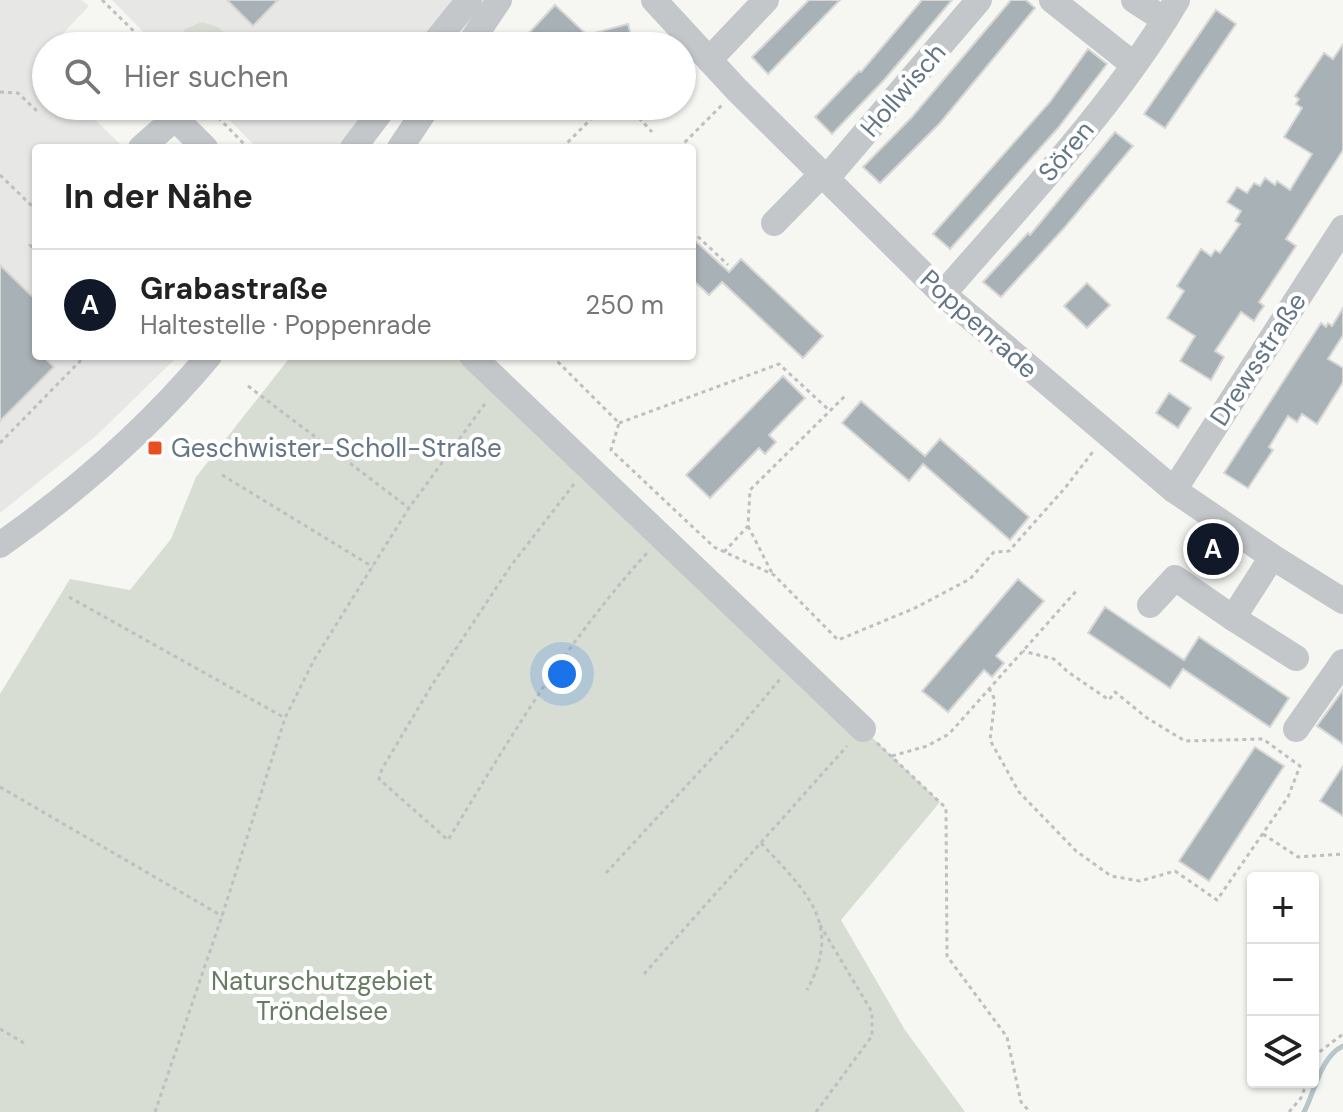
<!DOCTYPE html>
<html lang="de">
<head>
<meta charset="utf-8">
<style>
  body { margin:0; font-family:"DM Sans",sans-serif; background:#f6f6f6; color:#222 }
  .controls { position:absolute; right:24px; bottom:24px; display:grid; overflow:hidden; border-radius:8px; box-shadow:0 2px 6px #0004 }
  .controls button { width:72px; height:72px; display:grid; place-items:center; padding:0; border:0; border-bottom:2px solid #e0e0e0; background:#fff; color:#222; font:40px sans-serif }
  .you { position:absolute; left:562px; top:674px; width:28px; height:28px; margin:-20px; border:6px solid #fff; border-radius:50%; background:#1a73e8; box-shadow:0 0 0 12px #1a73e833 }
  .badge { display:grid; place-items:center; width:52px; height:52px; border-radius:50%; background:#111827; color:#fff; font-size:26px; font-weight:700 }
  .pin { position:absolute; translate:-50% -50%; border:4px solid #fff; box-shadow:0 2px 8px #0006 }
  .list { margin:0; padding:0; list-style:none }
  h2 { display:flex; justify-content:space-between; align-items:center; height:104px; margin:0; padding:0 32px; font-size:34px }
  h2 small { font-size:26px; font-weight:400; color:#767676 }
  .list li { display:grid; grid-template-columns:52px 1fr auto; gap:24px; align-items:center; box-sizing:border-box; height:112px; padding:0 32px; border-top:2px solid #e0e0e0 }
  .list b { display:block; font-size:30px; white-space:nowrap }
  .list p { margin:0; font-size:26px; white-space:nowrap; color:#767676 }
  .list em { font-size:26px; font-style:normal; color:#767676 }
  .icon { flex:none; width:44px; height:44px; fill:none; stroke:currentColor; stroke-width:2; stroke-linecap:round; stroke-linejoin:round }
  .map { position:relative; flex:none; width:1343px; height:1112px; overflow:hidden }
  .search { position:absolute; background:#fff; box-shadow:0 2px 6px #0004; left:32px; top:32px; width:664px; height:88px; display:flex; align-items:center; gap:20px; box-sizing:border-box; padding:0 28px; border-radius:44px; color:#767676; font-size:30px }
  .panel { position:absolute; background:#fff; box-shadow:0 2px 6px #0004; left:32px; top:144px; width:664px; height:216px; border-radius:8px }
  .map>svg:first-child { display:block }
</style>
</head>
<body>
<div class="map">
<svg width="1343" height="1112" viewBox="0 0 1343 1112">
  <rect width="100%" height="100%" fill="#f6f6f2"/>
  <g fill="#e7e8e6">
    <polygon points="0,0 82,0 89,6 51,46 46,46 46,51 36,62 46,72 46,106 81,106 124,148 36,148 36,356 178,356 97,435 0,513"/>
    <polygon points="112,0 456,0 420,46 157,46"/>
    <polygon points="216,106 374,106 341,148 257,148"/>
  </g>
  <g fill="#d7ddd3">
    <polygon points="202,22 218,27 238,46 177,46 185,29"/>
    <polygon points="291,356 472,356 940,802 841,920 905,1030 965,1112 0,1112 0,694 70,579 130,590 171,539 196,477"/>
  </g>
  <g fill="none" stroke-linecap="round" stroke-linejoin="round">
    <path stroke="#b8c6c9" stroke-width="5" d="M1304,1112C1315,1092 1320,1057 1343,1046"/>
  </g>
  <g fill="#a8b1b6" stroke="#d7d7d5" stroke-width="2">
    <polygon points="227,0 278,0 253,26"/>
    <polygon points="809,0 840,0 768,74 752,57"/>
    <polygon points="922,0 952,0 884,80 832,134 815,117 859,71 861,72"/>
    <polygon points="1011,0 1026,0 1035,8 940,123 880,183 863,167 912,117"/>
    <polygon points="555,5 587,35 628,24 634,46 542,46 528,34"/>
    <polygon points="1216,10 1236,24 1165,128 1144,114"/>
    <polygon points="1343,44 1343,150 1286,239 1296,246 1259,302 1264,306 1259,313 1254,321 1241,312 1215,351 1224,357 1211,380 1180,361 1195,336 1167,318 1184,291 1177,286 1201,249 1211,256 1215,250 1220,253 1240,224 1235,221 1241,211 1227,202 1237,187 1247,193 1254,183 1260,186 1265,178 1275,185 1277,181 1290,190 1312,154 1284,137 1302,108 1296,104 1299,99 1295,96 1324,53 1333,59"/>
    <polygon points="1088,49 1107,64 1058,128 950,249 933,234 1050,102"/>
    <polygon points="1115,132 1133,146 1065,227 1001,297 983,282 1028,233 1030,235"/>
    <polygon points="692,238 729,272 741,259 823,336 803,358 722,282 709,295 692,279"/>
    <polygon points="0,265 36,300 36,356 43,356 54,367 0,421"/>
    <polygon points="1087,283 1110,305 1087,328 1064,306"/>
    <polygon points="1343,308 1343,335 1328,359 1343,368 1343,382 1317,424 1302,414 1297,422 1288,416 1269,447 1273,450 1248,488 1224,473 1321,323 1326,327 1328,323 1332,326"/>
    <polygon points="783,376 805,398 769,435 776,442 765,454 759,448 710,498 686,475"/>
    <polygon points="1169,393 1191,408 1178,428 1156,413"/>
    <polygon points="861,401 925,456 940,439 1029,517 1010,540 923,464 909,481 842,423"/>
    <polygon points="1018,579 1044,601 996,656 1004,663 992,677 984,670 948,712 922,691"/>
    <polygon points="1105,607 1184,660 1199,637 1289,698 1270,727 1183,669 1170,688 1088,633"/>
    <polygon points="1343,690 1343,744 1317,726"/>
    <polygon points="1255,747 1284,766 1209,881 1179,861"/>
    <polygon points="1343,766 1343,816 1320,801"/>
  </g>
  <g fill="none" stroke-linecap="round" stroke-linejoin="round">
    <g stroke="#bdbfc1" stroke-width="3" stroke-dasharray="4 4" stroke-linecap="butt">
      <polyline points="102,0 149,46"/>
      <polyline points="0,92 18,93 38,112"/>
      <polyline points="207,106 248,148"/>
      <polyline points="628,106 652,132"/>
      <polyline points="562,148 604,106"/>
      <polyline points="679,148 723,104"/>
      <polyline points="0,175 36,210"/>
      <polyline points="692,231 728,265"/>
      <polyline points="36,239 30,245 36,251"/>
      <polyline points="552,356 619,423 611,450 714,547 774,575 838,640 915,608 970,579 994,552 1009,551 1065,488 1095,449"/>
      <polyline points="248,386 409,508"/>
      <polyline points="619,423 779,364 830,411"/>
      <polyline points="0,443 85,356"/>
      <polyline points="222,475 373,567"/>
      <path d="M574,484L510,567L432,685L382,769L379,779L448,840C510,738 566,642 647,553"/>
      <polyline points="748,526 772,573"/>
      <polyline points="724,552 748,526 750,490 847,394"/>
      <polyline points="69,597 285,718"/>
      <polyline points="989,688 995,700 990,740 1019,792 1076,851 1111,876 1140,881 1175,871 1217,900 1288,797 1300,766 1263,739 1185,741 1147,718 1115,692 1109,700 1068,672 1054,659 1023,651"/>
      <polyline points="877,743 946,808 947,956 1007,1037 1021,1102 1030,1112"/>
      <polyline points="892,756 927,746 949,734 1078,589"/>
      <polyline points="0,787 222,916"/>
      <polyline points="1263,834 1298,857 1343,854"/>
      <path d="M761,843C805,891 844,923 807,990"/>
      <polyline points="606,873 736,732 781,678"/>
      <polyline points="644,974 847,746"/>
      <polyline points="0,1029 24,1043"/>
      <polyline points="1313,1066 1318,1053 1343,1034"/>
      <polyline points="155,1112 222,916 285,718 314,660 409,508 487,401"/>
      <polyline points="816,1112 872,1036 872,1012 820,925"/>
      <polyline points="1289,1112 1301,1098 1307,1082"/>
    </g>
    <g stroke="#c3c7ca" stroke-width="26">
      <polyline points="654,0 737,90 943,294 1174,490 1274,558 1343,601"/>
      <polyline points="1052,0 1134,65"/>
      <polyline points="1134,0 1165,20"/>
      <polyline points="432,46 469,0"/>
      <polyline points="468,46 499,0"/>
      <polyline points="709,60 766,0"/>
      <polyline points="141,148 175,118 205,148"/>
      <polyline points="353,148 385,106"/>
      <polyline points="400,148 428,106"/>
      <polyline points="826,179 979,0"/>
      <polyline points="774,223 822,174"/>
      <path d="M943,294C1024,200 1113,108 1177,0"/>
      <polyline points="472,356 863,729"/>
      <polyline points="1174,490 1343,228"/>
      <path d="M0,545C78,490 148,429 209,356"/>
      <polyline points="1272,557 1233,618 1296,658"/>
      <polyline points="1150,605 1175,578 1233,618"/>
      <polyline points="1296,729 1343,662"/>
    </g>
  </g>
  <rect fill="#e94e20" stroke="#fff" stroke-width="3" x="147" y="440" width="16" height="16" rx="4"/>
  <g text-anchor="middle" stroke-width="8" stroke-linejoin="round" paint-order="stroke">
    <g font-size="26" fill="#647685" stroke="#fff">
      <text transform="translate(903 90) rotate(-49)" y="9">Hollwisch</text>
      <text transform="translate(1066 151) rotate(-50)" y="9">Sören</text>
      <text transform="translate(979 324) rotate(42)" y="9">Poppenrade</text>
      <text transform="translate(1258 359) rotate(-57)" y="9">Drewsstraße</text>
    </g>
    <g font-size="26" fill="#647685" stroke="#fff" text-anchor="start">
      <text x="171" y="457">Geschwister-Scholl-Straße</text>
    </g>
    <g font-size="26" fill="#687b63" stroke="#fff">
      <text x="322" y="990">Naturschutzgebiet<tspan x="322" dy="30">Tröndelsee</tspan></text>
    </g>
  </g>
</svg>
<div class="controls">
<button>+</button>
<button>−</button>
<button><svg class="icon" aria-label="layers" viewBox="0 0 24 24"><path d="M12 4l9 5-9 5-9-5zM3 14l9 5 9-5"/></svg></button>
</div>
<div class="you"></div>
<div class="pin badge" style="left:1213px;top:549px">A</div>
<div class="search"><svg class="icon" aria-label="search" viewBox="0 0 24 24"><circle cx="10" cy="10" r="6"/><path d="M15 15l6 6"/></svg>Hier suchen</div>
<section class="panel">
<h2>In der Nähe<small></small></h2>
<ul class="list">
<li><span class="badge">A</span><div><b>Grabastraße</b><p>Haltestelle · Poppenrade</p></div><em>250 m</em></li>
</ul>
</section>
</div>
</body>
</html>
